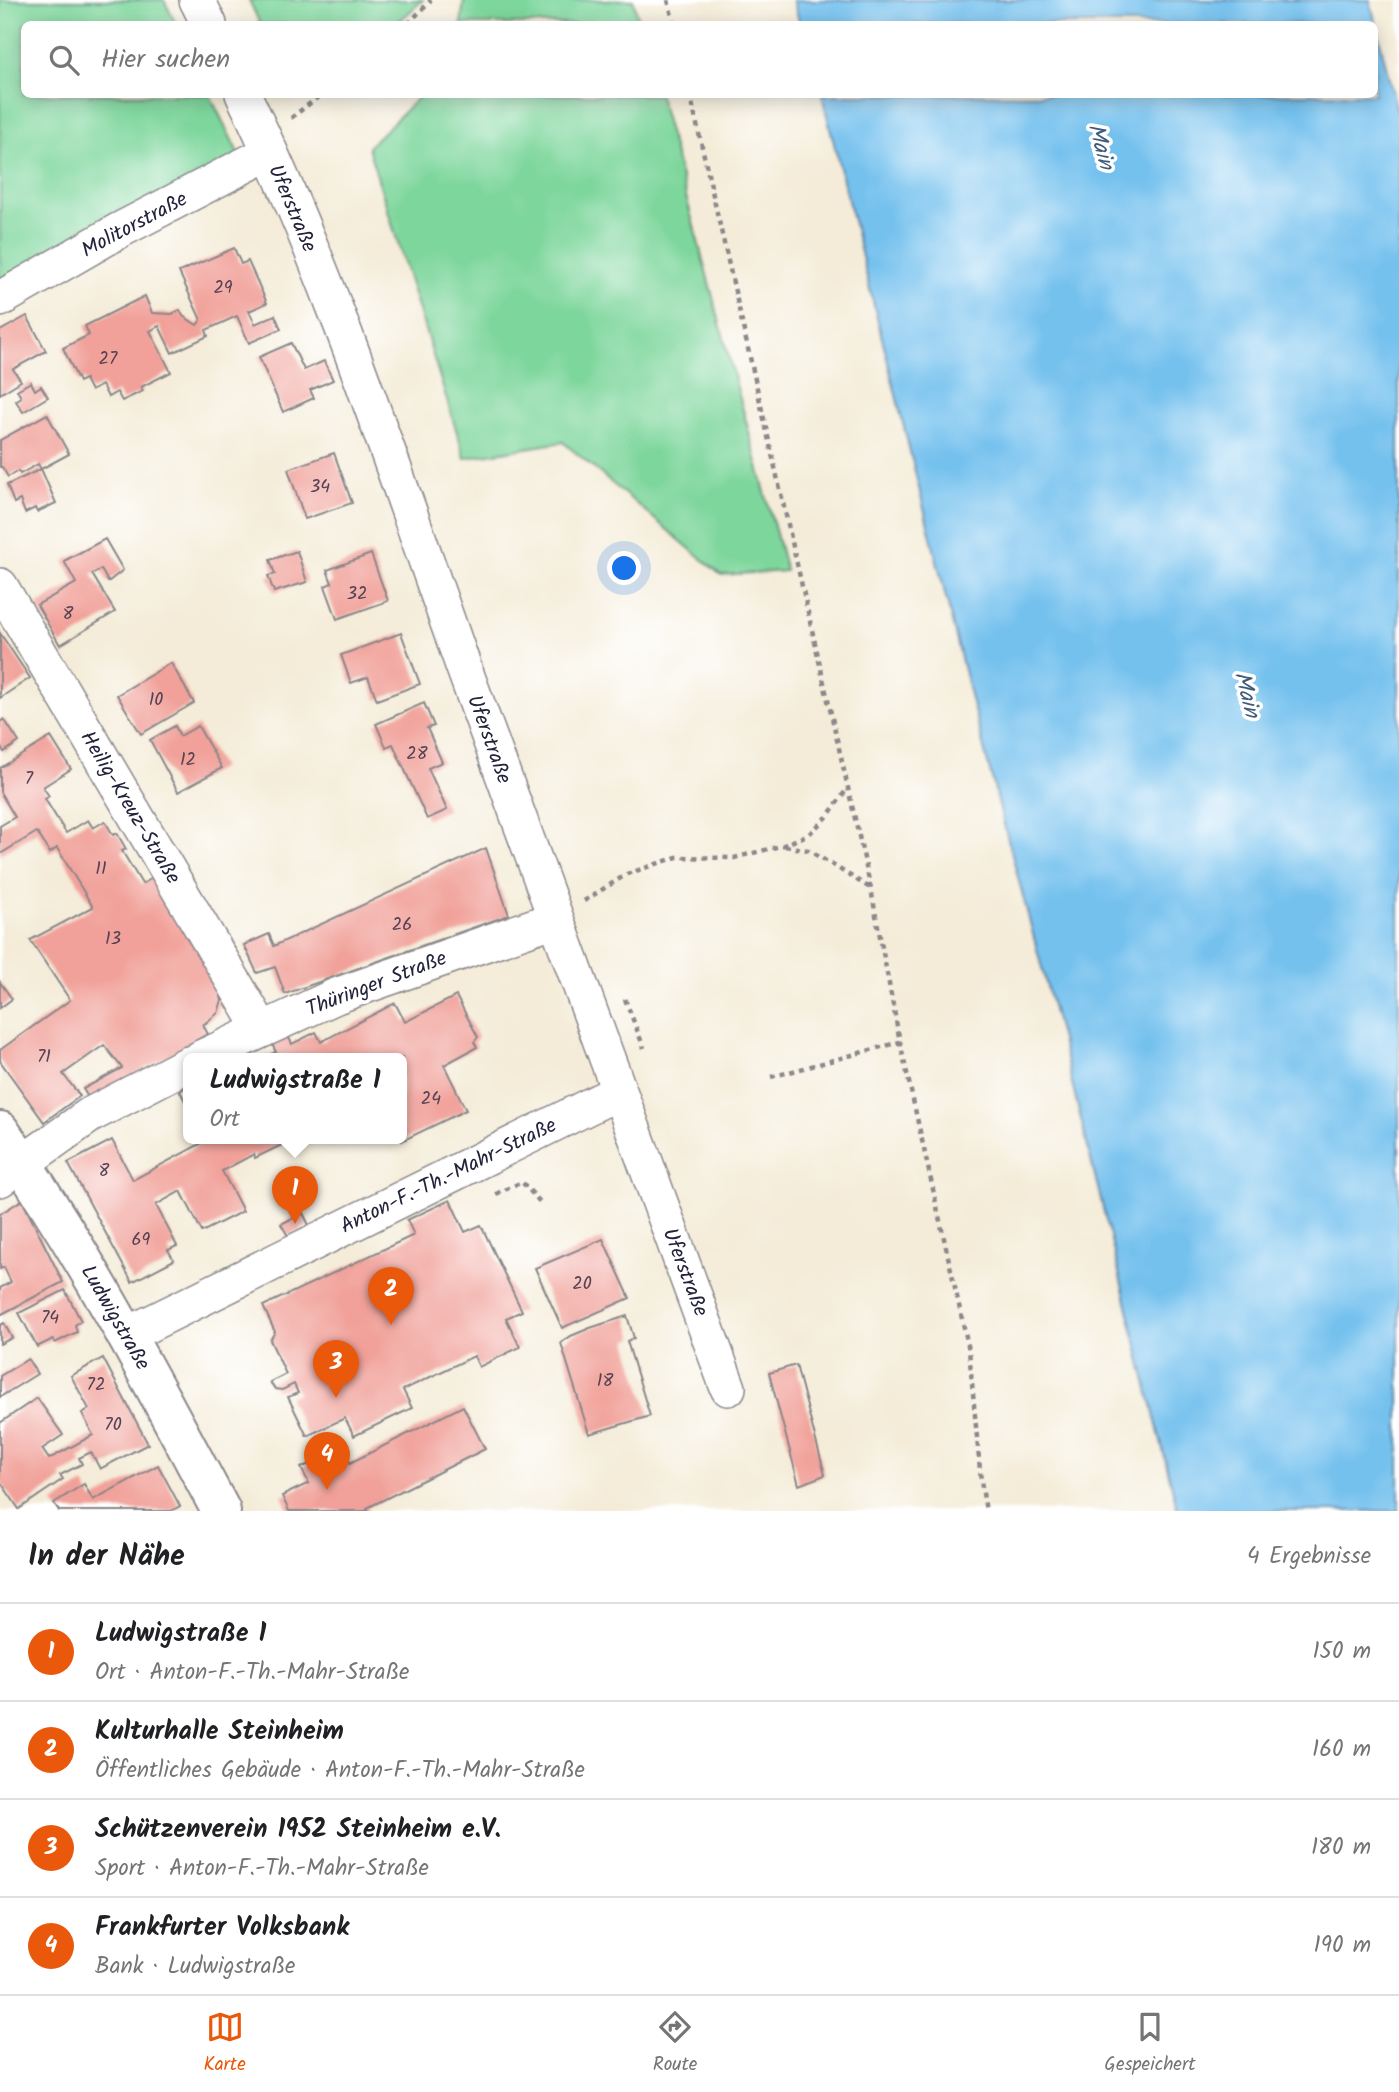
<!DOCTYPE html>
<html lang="de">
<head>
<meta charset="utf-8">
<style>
  body { margin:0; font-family:Kalam,sans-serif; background:#f6f6f6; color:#202124 }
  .you { position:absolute; left:625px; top:569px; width:24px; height:24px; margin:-18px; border:5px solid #fff; border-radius:50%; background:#1a73e8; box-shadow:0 0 0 10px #1a73e833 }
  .badge { display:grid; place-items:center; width:46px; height:46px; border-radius:50%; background:#ea580c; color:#fff; font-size:23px; font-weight:700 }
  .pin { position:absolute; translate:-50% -58px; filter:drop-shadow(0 2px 4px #0008) }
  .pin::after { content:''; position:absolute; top:37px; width:24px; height:21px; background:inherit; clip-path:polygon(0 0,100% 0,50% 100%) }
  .popup { position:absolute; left:183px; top:1053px; width:224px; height:91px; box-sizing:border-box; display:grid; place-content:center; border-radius:10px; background:#fff; filter:drop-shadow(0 2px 5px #0005); font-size:23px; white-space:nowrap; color:#757577 }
  .popup b { font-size:26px; color:#202124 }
  .popup::after { content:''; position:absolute; left:50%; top:100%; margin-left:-14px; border:14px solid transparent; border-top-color:#fff }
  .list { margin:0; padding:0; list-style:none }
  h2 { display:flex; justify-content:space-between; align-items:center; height:91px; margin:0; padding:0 28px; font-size:30px }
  h2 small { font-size:23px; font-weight:400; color:#757577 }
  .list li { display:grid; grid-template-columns:46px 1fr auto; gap:21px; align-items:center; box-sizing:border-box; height:98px; padding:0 28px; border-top:2px solid #e0e0e0 }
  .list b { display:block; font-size:26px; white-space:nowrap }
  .list p { margin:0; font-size:23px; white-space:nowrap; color:#757577 }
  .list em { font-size:23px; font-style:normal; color:#757577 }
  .icon { flex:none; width:38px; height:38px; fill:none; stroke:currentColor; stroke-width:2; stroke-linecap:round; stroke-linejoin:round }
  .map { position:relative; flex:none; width:1399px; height:1511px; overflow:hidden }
  .search { position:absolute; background:#fff; box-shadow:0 4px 18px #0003; left:21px; right:21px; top:21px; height:77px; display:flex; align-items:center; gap:18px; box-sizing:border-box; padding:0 24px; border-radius:10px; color:#757577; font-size:26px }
  .sheet { height:483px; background:#fff }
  nav { display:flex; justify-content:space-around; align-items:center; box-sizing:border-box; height:98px; border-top:2px solid #e0e0e0; background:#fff; font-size:19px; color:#757577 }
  nav a { display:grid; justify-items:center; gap:4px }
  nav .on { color:#ea580c }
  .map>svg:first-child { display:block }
</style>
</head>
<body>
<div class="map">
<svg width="1399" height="1511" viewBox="0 0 1399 1511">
  <rect width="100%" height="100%" fill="#fff"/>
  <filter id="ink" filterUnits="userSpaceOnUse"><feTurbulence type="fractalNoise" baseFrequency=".0143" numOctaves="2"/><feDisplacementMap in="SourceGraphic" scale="14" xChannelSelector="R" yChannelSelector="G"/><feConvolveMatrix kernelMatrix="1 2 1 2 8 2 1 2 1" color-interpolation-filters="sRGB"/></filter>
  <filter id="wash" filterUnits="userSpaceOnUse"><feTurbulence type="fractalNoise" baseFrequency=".00686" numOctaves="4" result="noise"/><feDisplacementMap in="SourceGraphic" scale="28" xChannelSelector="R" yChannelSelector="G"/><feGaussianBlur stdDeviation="1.57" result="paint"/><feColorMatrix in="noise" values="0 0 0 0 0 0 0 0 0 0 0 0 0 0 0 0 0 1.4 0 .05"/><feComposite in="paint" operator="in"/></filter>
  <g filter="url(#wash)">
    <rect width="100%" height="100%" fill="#f4ecd8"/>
    <g fill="#7dd69b" stroke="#507c6b" stroke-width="2">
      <polygon points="0,0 164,0 176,24 24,24 24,94 210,95 239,155 0,281"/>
      <polygon points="249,0 423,0 396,24 260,24"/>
      <polygon points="464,0 633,0 640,24 461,24"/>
      <polygon points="421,95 659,95 786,571 721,575 563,442 465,458 368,147"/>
    </g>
    <polygon fill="#74c1ee" stroke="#4b7294" stroke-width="2" points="793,0 1370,0 1399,119 1399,1511 1178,1511 1067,1063 973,707 822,95 1374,94 1374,24 800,24"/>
    <g id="blocks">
      <g fill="#f1a19a">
        <polygon points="234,248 241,264 248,261 267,303 249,311 255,324 275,315 281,329 249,343 237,316 206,330 208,336 172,353 159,326 150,331 171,372 141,387 143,391 122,401 117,392 108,397 102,385 91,391 85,379 79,382 63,348 89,335 85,326 145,296 152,313 172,314 180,310 183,316 197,325 201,320 179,272"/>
        <polygon points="27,316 46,351 13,369 21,381 0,394 0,331"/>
        <polygon points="291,343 304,370 324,361 333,380 310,390 314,398 283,412 259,357"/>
        <polygon points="31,382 35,390 41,386 48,397 23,412 16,401 21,397 17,390"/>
        <polygon points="47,414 69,454 41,469 56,503 37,512 35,508 25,513 20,500 14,503 7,485 41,469 38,464 20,474 18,471 8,477 2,467 0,467 0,440"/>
        <polygon points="334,453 352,503 305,519 288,469"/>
        <polygon points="105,539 123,570 108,582 101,569 92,574 115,612 60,645 37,605 76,583 64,561"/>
        <polygon points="297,551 307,582 274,592 268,576 275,574 270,560"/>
        <polygon points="371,554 388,601 337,619 325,586 332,583 327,570"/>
        <polygon points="0,633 30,678 0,698"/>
        <polygon points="401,633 420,684 377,700 368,677 351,683 341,655"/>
        <polygon points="171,663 194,703 141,734 117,695"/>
        <polygon points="424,703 434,726 427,728 442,762 428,768 447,810 427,819 393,744 386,747 376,724"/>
        <polygon points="4,719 19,742 4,752 0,746 0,722"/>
        <polygon points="175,726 180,736 198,726 222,768 178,792 150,740"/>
        <polygon points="51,737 71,769 43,787 49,796 45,799 66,833 88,820 93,828 105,821 113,835 117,833 126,849 122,851 142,884 158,875 220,992 222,1000 218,1013 203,1025 208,1034 89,1099 83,1089 122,1068 104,1045 63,1074 80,1096 44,1122 0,1061 0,1050 70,1000 30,940 93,907 57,848 50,853 37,832 0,854 0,826 15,817 0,792 0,768"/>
        <polygon points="486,848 509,915 285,994 275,967 257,973 244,945 269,934 274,946"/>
        <polygon points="0,982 12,999 0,1008"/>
        <polygon points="456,996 478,1037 474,1042 477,1047 444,1065 466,1110 402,1141 402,1058 264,1058 276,1052 272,1044 288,1036 292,1044 316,1032 321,1042 395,1003 405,1022"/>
        <polygon points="188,1086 188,1107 180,1091"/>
        <polygon points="204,1138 296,1138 255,1158 254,1154 222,1171 243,1211 202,1232 181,1191 156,1205 177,1246 168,1250 174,1260 132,1282 68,1163 112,1140 133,1180 206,1141"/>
        <polygon points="22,1200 63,1282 0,1315 0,1288 11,1282 4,1267 0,1269 0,1214"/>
        <polygon points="450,1200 465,1232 481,1225 522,1311 506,1318 520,1347 479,1367 474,1356 403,1390 412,1408 354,1436 345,1418 307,1436 288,1397 298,1393 294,1384 282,1390 275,1389 270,1382 286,1374 270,1340 275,1332 263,1306 414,1235 407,1220"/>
        <polygon points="303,1213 309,1225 288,1236 281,1224"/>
        <polygon points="603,1239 630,1298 562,1328 535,1268"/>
        <polygon points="65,1290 81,1321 75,1325 77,1332 55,1343 53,1339 37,1347 19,1313"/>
        <polygon points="627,1316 634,1338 627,1341 650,1416 589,1434 561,1343 571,1336 590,1328"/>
        <polygon points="4,1323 12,1338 0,1344 0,1325"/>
        <polygon points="103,1358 148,1444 100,1469 91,1452 79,1458 82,1464 60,1475 63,1479 19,1509 0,1481 0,1423 37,1398 63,1435 42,1449 49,1459 93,1435 82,1413 89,1409 71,1376"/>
        <polygon points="28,1359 37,1374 0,1397 0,1376"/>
        <polygon points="796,1365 825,1475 799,1485 769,1373"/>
        <polygon points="463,1406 485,1449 367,1508 369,1511 289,1511 282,1496 309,1483 301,1468 342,1448 350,1463"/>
        <polygon points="158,1465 180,1506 171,1511 59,1511 54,1503 84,1484 93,1500"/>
      </g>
    </g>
  </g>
  <g filter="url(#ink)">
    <use href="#blocks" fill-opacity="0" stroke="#8b878a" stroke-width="2"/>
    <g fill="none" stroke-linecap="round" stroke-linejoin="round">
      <g stroke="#8b878a" stroke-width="38">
        <g id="street">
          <polyline points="197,0 209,24"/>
          <path d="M243,94C333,280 396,477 465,671C552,911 642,1149 728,1388"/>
          <polyline points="0,299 120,230 270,152"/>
          <polyline points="0,586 261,1028"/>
          <polyline points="201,1058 336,996 555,919"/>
          <polyline points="0,1179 90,1115 188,1064"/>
          <polyline points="127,1335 618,1092"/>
        </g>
      </g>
      <g stroke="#8b878a" stroke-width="42">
        <path id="secondary" d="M0,1131C84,1252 152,1381 221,1511"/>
      </g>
      <g stroke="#8b878a" stroke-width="4.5" stroke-dasharray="5 5" stroke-linecap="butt">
        <polyline points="668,0 674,24"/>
        <polyline points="408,24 431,0"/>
        <polyline points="690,94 871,889 900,1042 969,1350 981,1481 986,1511"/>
        <polyline points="291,118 322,94"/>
        <polyline points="785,846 808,850 870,888"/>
        <polyline points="584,901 627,874 677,857 734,858 784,845 809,834 827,817 847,789"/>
        <polyline points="625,999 644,1048"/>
        <polyline points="771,1077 900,1042"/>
        <polyline points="496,1194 522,1182 540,1202"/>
      </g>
      <use href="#street" stroke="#fff" stroke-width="35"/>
      <use href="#secondary" stroke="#fff" stroke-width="38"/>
    </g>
  </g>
  <g text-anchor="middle" stroke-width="7" stroke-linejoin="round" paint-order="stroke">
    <g font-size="18" fill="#564253">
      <text x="223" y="293">29</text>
      <text x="108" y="364">27</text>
      <text x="320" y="492">34</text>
      <text x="357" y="599">32</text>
      <text x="68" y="619">8</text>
      <text x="156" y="705">10</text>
      <text x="417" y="759">28</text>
      <text x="188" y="765">12</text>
      <text x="29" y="784">7</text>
      <text x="101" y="874">11</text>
      <text x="402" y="930">26</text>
      <text x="113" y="944">13</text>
      <text x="44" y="1062">71</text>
      <text x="431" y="1104">24</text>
      <text x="104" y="1176">8</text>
      <text x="141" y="1245">69</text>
      <text x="582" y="1289">20</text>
      <text x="50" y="1323">74</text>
      <text x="605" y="1386">18</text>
      <text x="96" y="1390">72</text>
      <text x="113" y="1430">70</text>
    </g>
    <g font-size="21" fill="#22223b" stroke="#fff">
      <text transform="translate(293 208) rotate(67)" y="7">Uferstraße</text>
      <text transform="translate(134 224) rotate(-28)" y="7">Molitorstraße</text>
      <text transform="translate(490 739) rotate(70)" y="7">Uferstraße</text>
      <text transform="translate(131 807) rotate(59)" y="7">Heilig-Kreuz-Straße</text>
      <text transform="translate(376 983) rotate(-21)" y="7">Thüringer Straße</text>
      <text transform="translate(448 1175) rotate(-26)" y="7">Anton-F.-Th.-Mahr-Straße</text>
      <text transform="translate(686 1272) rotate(69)" y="7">Uferstraße</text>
      <text transform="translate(116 1317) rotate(60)" y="7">Ludwigstraße</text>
    </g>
    <g font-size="23" font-style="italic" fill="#3f5a7a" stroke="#fff">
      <text transform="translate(1102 146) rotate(75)" y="8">Main</text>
      <text transform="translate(1248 694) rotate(76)" y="8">Main</text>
    </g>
  </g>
</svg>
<div class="you"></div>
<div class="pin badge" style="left:295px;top:1224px">1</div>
<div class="popup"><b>Ludwigstraße 1</b>Ort</div>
<div class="pin badge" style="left:391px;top:1325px">2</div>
<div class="pin badge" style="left:336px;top:1398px">3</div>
<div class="pin badge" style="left:327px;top:1490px">4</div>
<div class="search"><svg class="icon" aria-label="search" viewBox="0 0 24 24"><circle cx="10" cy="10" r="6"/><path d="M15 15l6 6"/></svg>Hier suchen</div>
</div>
<section class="sheet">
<h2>In der Nähe<small>4 Ergebnisse</small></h2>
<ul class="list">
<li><span class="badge">1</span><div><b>Ludwigstraße 1</b><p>Ort · Anton-F.-Th.-Mahr-Straße</p></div><em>150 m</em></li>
<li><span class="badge">2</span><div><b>Kulturhalle Steinheim</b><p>Öffentliches Gebäude · Anton-F.-Th.-Mahr-Straße</p></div><em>160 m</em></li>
<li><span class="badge">3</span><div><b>Schützenverein 1952 Steinheim e.V.</b><p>Sport · Anton-F.-Th.-Mahr-Straße</p></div><em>180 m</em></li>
<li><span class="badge">4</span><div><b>Frankfurter Volksbank</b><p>Bank · Ludwigstraße</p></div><em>190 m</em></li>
</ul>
</section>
<nav>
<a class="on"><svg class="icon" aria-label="map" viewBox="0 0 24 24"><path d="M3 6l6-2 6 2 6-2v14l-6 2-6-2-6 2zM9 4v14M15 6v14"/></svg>Karte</a>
<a><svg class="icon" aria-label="directions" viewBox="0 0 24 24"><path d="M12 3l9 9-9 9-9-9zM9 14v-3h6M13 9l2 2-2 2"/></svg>Route</a>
<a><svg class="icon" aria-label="saved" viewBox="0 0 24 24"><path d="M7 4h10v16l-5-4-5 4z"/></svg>Gespeichert</a>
</nav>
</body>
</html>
